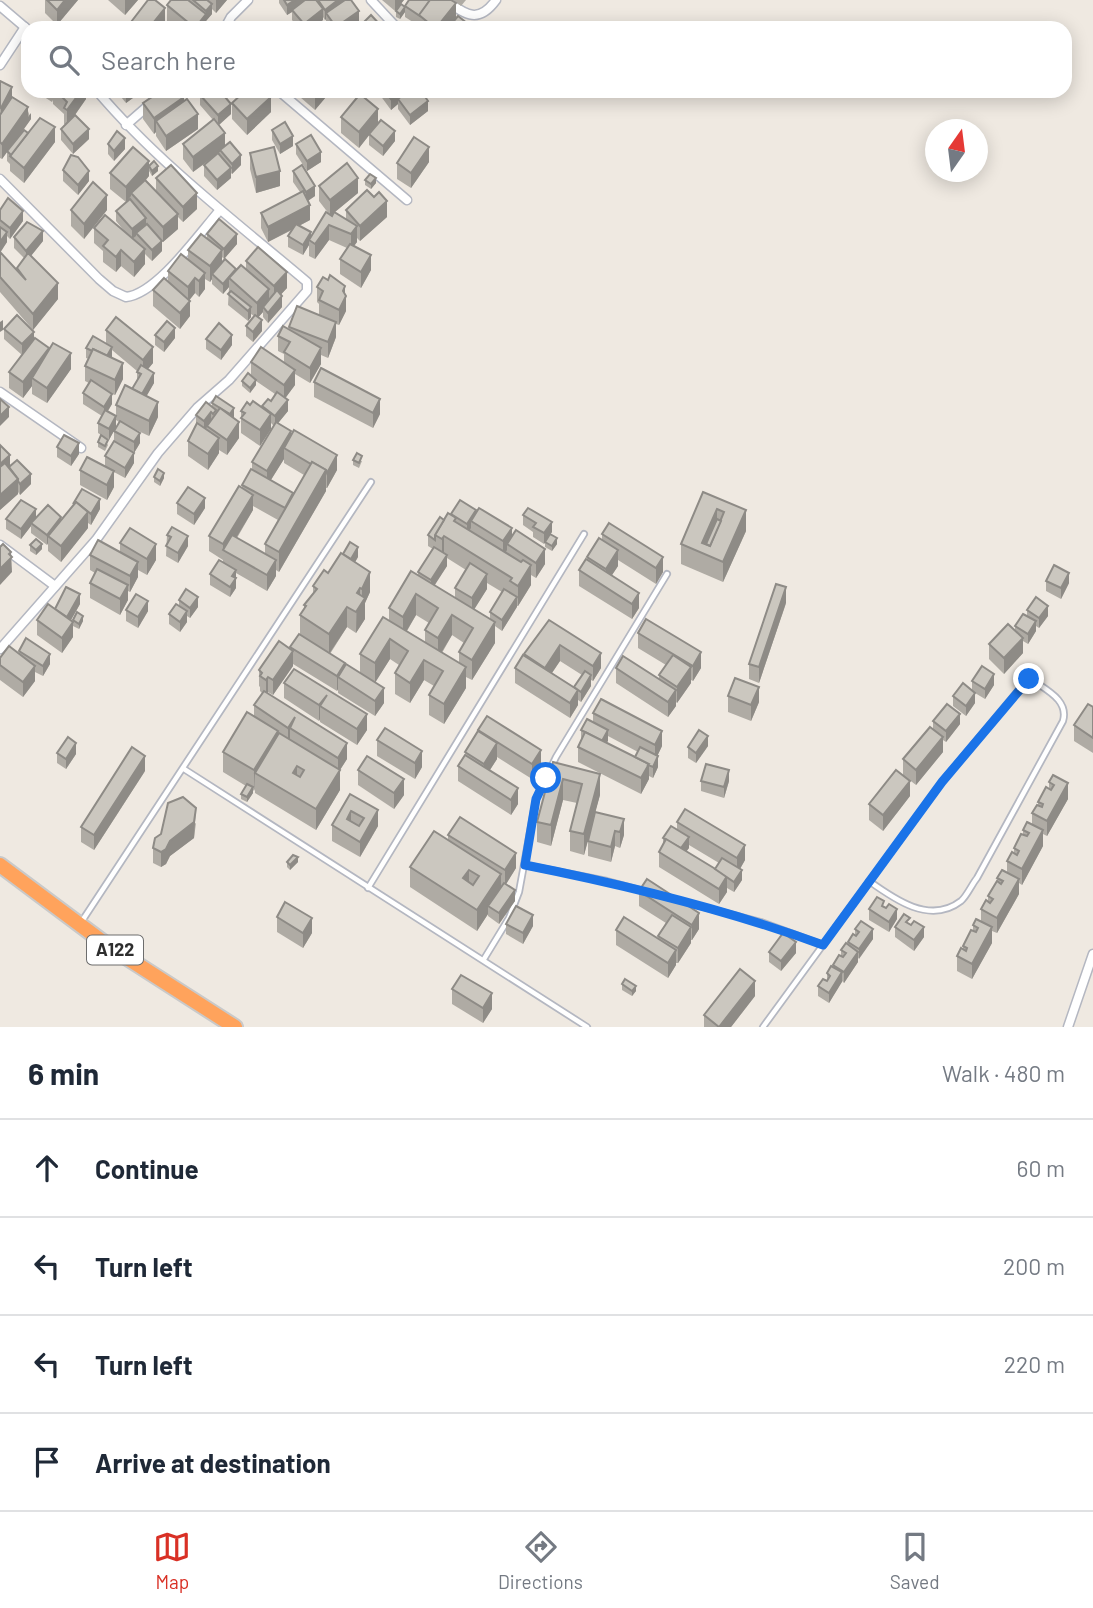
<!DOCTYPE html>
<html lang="en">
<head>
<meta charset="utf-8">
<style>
  body { margin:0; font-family:Barlow,sans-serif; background:#f2f2f3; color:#1f2937 }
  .compass { position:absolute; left:925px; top:119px; width:63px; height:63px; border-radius:50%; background:#fff; box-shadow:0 4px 18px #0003; rotate:14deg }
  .stop { position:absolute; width:21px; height:21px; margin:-16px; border:5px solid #1a73e8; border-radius:50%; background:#fff }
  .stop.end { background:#1a73e8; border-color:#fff; box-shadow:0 2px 7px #0008 }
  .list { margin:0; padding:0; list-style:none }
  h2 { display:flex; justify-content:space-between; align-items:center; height:91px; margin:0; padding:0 28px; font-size:30px }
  h2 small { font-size:23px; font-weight:400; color:#747a83 }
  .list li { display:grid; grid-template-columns:46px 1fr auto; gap:21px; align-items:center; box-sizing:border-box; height:98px; padding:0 28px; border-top:2px solid #e0e1e3 }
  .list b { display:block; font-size:26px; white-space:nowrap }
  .list em { font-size:23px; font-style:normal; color:#747a83 }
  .icon { flex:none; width:38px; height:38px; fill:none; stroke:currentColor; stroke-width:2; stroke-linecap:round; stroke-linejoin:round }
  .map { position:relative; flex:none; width:1093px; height:1027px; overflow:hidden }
  .search { position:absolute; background:#fff; box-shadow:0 4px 18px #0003; left:21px; right:21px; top:21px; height:77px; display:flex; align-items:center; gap:18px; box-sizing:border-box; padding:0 24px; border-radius:21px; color:#747a83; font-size:26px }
  .sheet { height:483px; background:#fff }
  nav { display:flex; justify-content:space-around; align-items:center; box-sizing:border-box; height:98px; border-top:2px solid #e0e1e3; background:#fff; font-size:19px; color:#747a83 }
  nav a { display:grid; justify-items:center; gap:4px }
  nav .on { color:#d93025 }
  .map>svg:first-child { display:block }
</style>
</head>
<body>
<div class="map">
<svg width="1093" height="1027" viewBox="0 0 1093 1027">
  <rect width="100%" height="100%" fill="#efe9e1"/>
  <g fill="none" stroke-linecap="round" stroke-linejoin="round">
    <g stroke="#b4b7c1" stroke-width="8">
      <g id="lane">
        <polyline points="184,769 587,1027"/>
        <polyline points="525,865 607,881 644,891"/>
        <polyline points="368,888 584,534"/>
        <polyline points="676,900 761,922 823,945"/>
        <polyline points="82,921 371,482"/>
        <polyline points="484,959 509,918 519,892 536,799 556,757 667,574"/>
        <path d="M763,1027L942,782L1027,680L1031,679C1046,690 1069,700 1063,721L977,878C972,884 967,896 961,901C930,925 894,899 869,881"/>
      </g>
    </g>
    <g stroke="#b4b7c1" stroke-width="11">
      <g id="street">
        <polyline points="371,0 397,28"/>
        <path d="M445,0C465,14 478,25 496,0"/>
        <polyline points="0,6 27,29"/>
        <polyline points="225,28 231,17 248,0"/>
        <polyline points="0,65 25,27"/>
        <polyline points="279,91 407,200"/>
        <polyline points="126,125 165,91"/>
        <path d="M0,179L99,279L113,291L126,297C157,294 199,234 220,210"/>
        <polyline points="0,392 81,448"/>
        <polyline points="0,545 55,586"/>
        <path d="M0,649L96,540L158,453L197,408L229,380L307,291V282C235,221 158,163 97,91"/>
        <polyline points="1068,1027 1093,954"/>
      </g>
    </g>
    <g stroke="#c9c9c9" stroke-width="18">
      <polyline id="highway" points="0,865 107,945 235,1027"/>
    </g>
    <use href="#lane" stroke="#fff" stroke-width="4.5"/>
    <use href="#street" stroke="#fff" stroke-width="8"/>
    <use href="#highway" stroke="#ffa35c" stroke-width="14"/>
  </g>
  <g fill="#afaba4" fill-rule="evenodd">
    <polygon points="45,0 78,0 57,25 45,13"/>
    <polygon points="108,0 138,0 125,15"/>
    <polygon points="171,0 227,0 216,13 212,9 212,14 206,21 206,28 176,28 167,21 167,5"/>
    <polygon points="279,0 343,0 359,27 357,28 326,28 326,19 325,20 323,17 323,20 312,28 298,28 292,20 292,12 287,15 279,3"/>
    <polygon points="382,0 404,0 395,11"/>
    <polygon points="453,0 466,0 461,6"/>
    <polygon points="405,6 456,18 472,28 419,28 419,26 405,17"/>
    <polygon points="396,11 405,12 400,19 396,17"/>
    <polygon points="131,22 165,23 161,28 131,28"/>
    <polygon points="0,81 12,97 28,111 31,119 15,142 28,133 55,142 24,183 10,171 10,164 7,161 7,152 2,159 0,158"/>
    <polygon points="35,91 86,91 86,99 73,118 89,139 73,154 61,140 61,129 66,125 64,124 64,114 53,104 53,100 52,102"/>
    <polygon points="116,91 137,91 137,95 126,103"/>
    <polygon points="203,91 220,91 231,114 218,125 225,146 241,165 232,174 231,173 231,178 217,190 204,176 204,165 215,156 193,172 183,159 183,144 213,120 200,105 200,95"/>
    <polygon points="300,91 331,91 315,110 300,97"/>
    <polygon points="351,91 367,91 363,97 378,123 395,141 383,156 369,145 369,135 359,148 341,133 341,117 358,96"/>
    <polygon points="377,91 403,91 403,95 428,111 410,125 398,109 398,104 391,110"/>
    <polygon points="184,101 198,129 166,151 156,136 156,132 154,134 143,119 143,103"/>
    <polygon points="232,103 271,112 247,135 232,119"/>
    <polygon points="272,130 293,146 280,154 272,140"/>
    <polygon points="108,144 125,149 114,161 108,154"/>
    <polygon points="296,144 321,162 307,171 296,154"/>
    <polygon points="250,153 280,186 256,193 250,169"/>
    <polygon points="429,162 411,188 397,179 397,163"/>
    <polygon points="149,166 158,171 152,176 149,171"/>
    <polygon points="63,170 89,181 78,195 63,181"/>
    <polygon points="293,171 315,196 308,201 310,220 299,226 311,237 329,214 319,201 319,186 358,193 335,212 346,219 346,210 387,217 360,241 357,238 357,242 354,246 371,270 361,288 340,274 340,259 347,248 329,240 315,259 309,256 309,245 303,255 288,247 288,236 292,230 268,242 261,228 261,213 300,192 293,182"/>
    <polygon points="110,173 149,176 146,180 156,191 156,178 197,209 183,222 178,217 178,229 163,242 162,241 162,251 152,261 145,254 145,264 134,277 121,266 116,272 103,262 103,251 94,243 94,228 125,232 116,221 116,211 126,202 110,189"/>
    <polygon points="365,180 376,183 371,189 365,185"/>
    <polygon points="0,210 23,221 10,239 7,236 7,242 0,252 17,270 17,268 24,258 14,248 14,237 43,241 31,256 58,299 33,330 0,292"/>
    <polygon points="71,210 107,210 84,239 71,226"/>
    <polygon points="207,234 237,244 224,259 222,257 222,262 236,269 246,269 246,261 287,288 281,294 282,307 268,323 263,317 263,312 258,317 262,331 253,342 246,336 246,326 254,316 251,314 251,317 248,321 228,305 229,287 223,294 212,284 212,279 210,282 205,279 205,289 199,297 195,293 189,300 190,316 180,329 153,306 153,290 168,282 168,271 188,260 188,250 207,238"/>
    <path d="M317,287L345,294L346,311L339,325L336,324V337L328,358L321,355V364L310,383L295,374V385L285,398L288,411L278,423L291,435L337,470L327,488H326V491L279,572L276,570V576L267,591L236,573V588L230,597L210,585V574L223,562V560L209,551V536L242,488V485L252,470V462L274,426L271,423V429L260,446L241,433V411L250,405L262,407V406L271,401L275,394L256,381V385L250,393L242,386V381L251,375V362L284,363V354L278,351V336L289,330V327L319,315V304L317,302ZM284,459V463L304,475L293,494L271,480ZM253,506L278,520L265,544V554L237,538L253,510Z"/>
    <polygon points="4,329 34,339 71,369 47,403 32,394 32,386 23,398 9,388 9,372 24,352 22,355 4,339"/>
    <path d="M106,330L153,363L148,369L154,383L146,396L158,417L149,436L128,426L140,443L134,453L120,444L134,463L125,478L114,472V487L107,500L80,485V470L105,466V456L114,441V431L119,422L116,420V427L109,440L102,436L108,445L105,451L98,447V442L101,435L98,433V423L102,416L83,404V393L89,383L85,381V366L89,359L86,358V348L106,343ZM112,350L137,371V381L132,389L116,405V416L108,411L112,404V394L115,395L123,379L112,358Z"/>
    <polygon points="155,335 175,338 164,352 155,345"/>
    <polygon points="206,339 232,345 221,360 206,349"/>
    <polygon points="314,382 380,414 373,428 314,397"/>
    <polygon points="212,403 234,418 239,438 227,455 219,450 219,453 208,470 188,456 188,441 196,425 196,415 212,406"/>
    <polygon points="0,445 10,466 31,484 20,495 18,492 18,494 0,510"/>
    <polygon points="57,447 79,454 71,466 57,457"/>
    <polygon points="353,460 362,461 359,468 353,465"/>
    <polygon points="154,477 164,478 160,486 154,482"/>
    <polygon points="703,492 746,531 723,582 681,564 681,544"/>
    <polygon points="177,503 205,508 194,525 177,514"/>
    <polygon points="100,509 91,525 88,523 88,528 61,562 48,551 48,543 47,545 31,533 31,526 21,539 6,529 6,519 36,518 61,521"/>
    <path d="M476,513L512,538L545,564L536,578L531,575V585L518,606H517L502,631L495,626V643L472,680L466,677V688L444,724L429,715V695L434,686L424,680L410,703L395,694V673L399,665L390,659L375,682L384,703L375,716L338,693V689L337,691L293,664V666L273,695L268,692L267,693L347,759L340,770V790L316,830L255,793V789L254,791L253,790V793L247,802L241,799V794L246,786L223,772V752L254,716V705L262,693L260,691V687L259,686V670L290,649V647L300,635V615L304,610V605L313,594V586L328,573L358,557L355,562L370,592L365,603V619L356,633L347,627L330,654L345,666L360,673V654L389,620V608L418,576V572L433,549L428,546V535L444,520L451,515ZM447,558L466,570L455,588V598L434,585L447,566ZM487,583L502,592L490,612V619L474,609L487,589ZM416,615L429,623L425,630V642L407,631ZM452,635L464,643L459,652V663L442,653Z"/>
    <polygon points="523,515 552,532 550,534 557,544 552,551 545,547 545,542 544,544 533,537 533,532 523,525"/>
    <polygon points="602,534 663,572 656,584 618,560 618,566 612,575 639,608 632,619 579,586 579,570 587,560 587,557 602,540"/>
    <polygon points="167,535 188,546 178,563 166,556"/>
    <polygon points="120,543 156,560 147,575 138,570 138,577 130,592 128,591 128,600 120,615 90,598 90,583 95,573 90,570 90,555 120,552"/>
    <polygon points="30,545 42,549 36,555 30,551"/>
    <polygon points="1046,581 1069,583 1061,599 1046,591"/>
    <polygon points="179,600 198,607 190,618 187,616 187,622 180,632 169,624 169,614 179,606"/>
    <polygon points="786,603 759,683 749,679 749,664"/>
    <polygon points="80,604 71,620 73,622 73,620 83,621 79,629 73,626 73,637 62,653 37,635 37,620 55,609"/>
    <polygon points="126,610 148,611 138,628 126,621"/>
    <polygon points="1027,610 1048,616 1039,628 1036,626 1036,631 1028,644 1023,641 1023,653 1004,674 989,659 989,644 1015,630 1015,626 1027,616"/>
    <path d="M549,620L601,668L593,681L591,680V686L581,702L578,700V705L570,718L515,683V668L524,656V654ZM560,661L582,675L574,687L552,673Z"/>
    <polygon points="638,633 701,668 693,681 691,680 691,683 677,703 676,702 676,706 668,717 616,683 616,668 659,680 659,675 666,665 638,648"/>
    <polygon points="19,651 50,664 43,676 35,672 35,681 23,697 0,680 0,658 19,653"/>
    <polygon points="972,681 994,685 985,699 975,693 975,703 966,716 953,706 953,696 972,690"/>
    <polygon points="284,683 367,730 357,745 320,722 320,719 319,721 284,698"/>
    <polygon points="728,696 759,702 751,721 728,712"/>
    <polygon points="1093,707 1093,753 1074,741 1074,725"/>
    <path d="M593,713L662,746L657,756L658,767L653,778L649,776V779L641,794L578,762V747L581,740V730L593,722ZM608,736L638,752L635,757L606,743Z"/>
    <polygon points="933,721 960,724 946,742 943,740 943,752 916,785 903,775 903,759 933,729"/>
    <polygon points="478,730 541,766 532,779 497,757 497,759 490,770 518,804 511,815 458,781 458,766 465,755 465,752 478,732"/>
    <polygon points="377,740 422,767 415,779 377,756"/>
    <polygon points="708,746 696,763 688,758 688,747"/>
    <polygon points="57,753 76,754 66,769 57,763"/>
    <polygon points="553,762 600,795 595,812 624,835 620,848 615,846 611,862 588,856 588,841 584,855 570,851 570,831 577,803 563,800 551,846 537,842 537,822"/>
    <polygon points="358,770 404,795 394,809 358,785"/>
    <polygon points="145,771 94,850 81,842 81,827"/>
    <polygon points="1053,775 1068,799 1047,836 1043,834 1043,846 1022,885 1019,883 1019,894 997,933 992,931 992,943 972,979 957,971 957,956 963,949 963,946 973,931 973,925 981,921 981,909 988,902 988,896 997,882 997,878 1007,872 1007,861 1014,853 1014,848 1023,834 1023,830 1032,825 1032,813 1038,805 1038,802 1049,788 1049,782"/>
    <polygon points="701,781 729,781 724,798 701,791"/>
    <polygon points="350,794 378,826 360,857 332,841 332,825"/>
    <polygon points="910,796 883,831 869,820 869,804"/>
    <path d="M677,822L745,860L740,869L742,880L734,892L727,888V892L719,904L659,867V852L663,844V838L677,830ZM689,845L719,863L715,869L686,851L689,848Z"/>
    <polygon points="196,823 194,838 170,856 166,864 161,867 153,863 153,848"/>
    <polygon points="448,835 516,868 506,884 515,901 499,924 488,916 488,914 477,931 410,887 410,867 448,840"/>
    <polygon points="287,862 298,862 290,870 287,867"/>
    <polygon points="639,891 699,929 692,940 691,940 691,943 678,963 676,963 676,965 668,978 616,945 616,930 658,939 658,936 666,923 639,906"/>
    <polygon points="884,907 897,919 889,932 869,920 869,909"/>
    <polygon points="277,917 312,933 303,948 277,932"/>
    <polygon points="506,924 533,926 523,944 506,934"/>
    <polygon points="910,924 924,937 914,951 895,937 895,927"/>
    <polygon points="855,929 873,939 858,959 858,962 844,983 842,981 829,1003 818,996 818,986 827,981 827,973 833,967 833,965 841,957 841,950 848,945 848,942 855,935"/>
    <polygon points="769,952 796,953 781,971 769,962"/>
    <polygon points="622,984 636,991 632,996 622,990"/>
    <polygon points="452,989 492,1009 483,1023 452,1004"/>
    <polygon points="755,996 731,1027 704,1027 704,1015"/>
  </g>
  <g fill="#8e8b86">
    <polygon points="65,0 78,0 57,25 57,10"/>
    <polygon points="125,0 138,0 125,15"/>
    <polygon points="216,0 227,0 216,13"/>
    <polygon points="295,0 309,0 292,10 292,12 287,15 287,5"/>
    <polygon points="338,0 343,0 343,7 326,13 326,19 325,20 325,10"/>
    <polygon points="395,0 404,0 395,11"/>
    <polygon points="456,3 456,19 449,28 436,28"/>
    <polygon points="212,4 212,14 206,21 206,11"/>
    <polygon points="405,7 405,12 400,19 400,14"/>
    <polygon points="165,8 165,23 161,28 149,28"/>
    <polygon points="323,9 323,20 312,28 304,28 304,24"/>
    <polygon points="359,11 359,27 357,28 336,28"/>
    <polygon points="206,14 206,28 195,28"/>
    <polygon points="12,87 12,103 1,123 1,108"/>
    <polygon points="81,91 86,91 86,99 67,126 67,110"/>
    <polygon points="128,91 137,91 137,95 126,103 126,93"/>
    <polygon points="318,91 331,91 315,110 315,95"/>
    <polygon points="362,91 367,91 362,99"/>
    <polygon points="401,91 403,91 403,100 398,99 398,104 391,110 391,99"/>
    <polygon points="184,97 184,113 156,121 156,132 154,134 154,118"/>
    <polygon points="271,97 271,112 247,135 247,119"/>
    <polygon points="428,101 428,111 410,125 410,115"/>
    <polygon points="231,104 231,114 218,126 218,115"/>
    <polygon points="28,107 28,117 31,113 31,119 2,159 2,144"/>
    <polygon points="378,109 378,124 359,148 359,132"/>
    <polygon points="198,114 198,129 166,151 166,136"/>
    <polygon points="55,127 55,142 24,183 24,168"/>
    <polygon points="89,129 89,139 73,154 73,144"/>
    <polygon points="395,131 395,141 383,156 383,146"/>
    <polygon points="225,133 225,148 193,172 193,157"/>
    <polygon points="293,136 293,146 280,154 280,144"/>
    <polygon points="125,138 125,149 114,161 114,151"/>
    <polygon points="429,147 429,162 411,188 411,173"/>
    <polygon points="321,152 321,162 307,171 307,161"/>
    <polygon points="241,155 241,165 232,174 232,164"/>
    <polygon points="149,161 149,176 133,194 131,193 131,196 126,202 126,187"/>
    <polygon points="158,166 158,171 152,176 152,171"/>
    <polygon points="231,168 231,178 217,190 217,180"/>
    <polygon points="89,171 89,181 78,195 78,185"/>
    <polygon points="280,171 280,186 256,193 256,177"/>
    <polygon points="358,178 358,193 330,216 330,200"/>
    <polygon points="376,178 376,183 371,189 371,184"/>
    <polygon points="315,186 315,196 306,202 306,192"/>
    <polygon points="197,193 197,209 183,222 183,207"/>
    <polygon points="107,195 107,210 84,239 84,224"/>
    <polygon points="387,201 387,217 360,241 360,226"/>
    <polygon points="310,205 310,220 268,242 268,227"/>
    <polygon points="23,211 23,221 10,239 10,228"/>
    <polygon points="178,214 178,229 163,242 163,227"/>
    <polygon points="146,218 146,228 136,233 136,236 132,239 132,229"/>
    <polygon points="329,225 329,240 315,259 315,244"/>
    <polygon points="357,226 357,242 351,250 351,234"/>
    <polygon points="43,231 43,241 26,262 26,251"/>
    <polygon points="7,232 7,242 0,253 0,242"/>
    <polygon points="311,232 311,241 309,240 309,245 303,255 303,245"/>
    <polygon points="237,234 237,244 224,259 224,249"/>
    <polygon points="162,241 162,251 152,261 152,250"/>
    <polygon points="145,249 145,264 134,277 134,262"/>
    <polygon points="121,250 121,266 116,272 116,257"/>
    <polygon points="222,250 222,266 212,274 212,279 210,282 210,266"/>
    <polygon points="371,255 371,270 361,288 361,272"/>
    <polygon points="236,269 229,278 229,287 223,294 223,284"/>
    <polygon points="287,272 287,288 274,302 274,286"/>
    <polygon points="205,273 205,289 199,297 199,281"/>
    <polygon points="195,278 195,293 188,302 188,287"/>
    <polygon points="58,283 58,299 33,330 33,314"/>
    <polygon points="345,286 345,299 346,296 346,311 339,325 339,310 343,291"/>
    <polygon points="269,289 269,305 263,307 263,312 257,319 257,303"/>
    <polygon points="282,296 282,307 268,323 268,313"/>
    <polygon points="190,301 190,316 180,329 180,313"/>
    <polygon points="251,307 251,317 248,321 248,311"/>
    <polygon points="3,320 3,330 0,332 0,322"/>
    <polygon points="262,320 262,331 253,342 253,332"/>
    <polygon points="336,322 336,337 328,358 328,342"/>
    <polygon points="175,328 175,338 164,352 164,342"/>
    <polygon points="34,332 34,342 22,355 22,344"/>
    <polygon points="232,335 232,345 221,360 221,350"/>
    <polygon points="112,347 112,357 106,369 106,359"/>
    <polygon points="153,347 153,363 143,375 143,360"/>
    <polygon points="49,348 49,364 32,378 32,386 23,398 23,382"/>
    <polygon points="321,348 321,364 310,383 310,368"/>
    <polygon points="71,353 71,369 47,403 47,388"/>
    <polygon points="123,363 123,379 115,395 115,380"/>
    <polygon points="295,370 295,385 284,400 284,385"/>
    <polygon points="154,373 154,383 141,406 141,395"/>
    <polygon points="256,380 256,385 250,393 250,388"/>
    <polygon points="112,394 112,404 104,417 104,407"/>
    <polygon points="380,399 380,414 373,428 373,413"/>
    <polygon points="288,400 288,411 275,427 275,416"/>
    <polygon points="158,402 158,417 149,436 149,421"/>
    <polygon points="9,407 9,417 0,426 0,416"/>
    <polygon points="234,408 234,418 230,424 230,414"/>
    <polygon points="211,412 211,422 204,431 204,421"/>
    <polygon points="271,414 271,429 260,446 260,430"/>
    <polygon points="116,416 116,427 109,440 109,429"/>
    <polygon points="239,422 239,438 227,455 227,440"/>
    <polygon points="291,431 291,446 284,448 284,459 267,486 267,471"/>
    <polygon points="140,433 140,443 134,453 134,442"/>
    <polygon points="219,438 219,453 208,470 208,454"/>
    <polygon points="79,443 79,454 71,466 71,456"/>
    <polygon points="134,453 134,463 125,478 125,468"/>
    <polygon points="10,455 10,470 0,480 0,464"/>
    <polygon points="337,455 337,470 327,488 327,473"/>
    <polygon points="326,470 326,491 279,572 279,552"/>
    <polygon points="114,471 114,487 107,500 107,485"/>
    <polygon points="164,473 164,478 160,486 160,481"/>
    <polygon points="31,474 31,484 20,495 20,484"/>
    <polygon points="18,479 18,494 0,510 0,495"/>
    <polygon points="253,495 253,510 227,553 223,550 223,544"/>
    <polygon points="205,498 205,508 194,525 194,514"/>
    <polygon points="100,499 100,509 91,525 91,514"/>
    <polygon points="36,509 36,519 31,523 31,526 21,539 21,529"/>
    <polygon points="717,509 717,529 702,553 702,543"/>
    <polygon points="476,510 476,520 471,521 471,528 467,534 467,524"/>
    <polygon points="746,510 746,531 723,582 723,562"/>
    <polygon points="88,512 88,528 61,562 61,546"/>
    <polygon points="61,517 61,527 48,536 48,543 47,545 47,535"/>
    <polygon points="552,522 552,532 544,544 544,533"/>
    <polygon points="512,528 512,544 507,544 507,550 503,557 503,541"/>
    <polygon points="188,536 188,546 178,563 178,553"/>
    <polygon points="444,537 444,556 442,559 442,539"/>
    <polygon points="557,538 557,544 552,551 552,546"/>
    <polygon points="42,544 42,549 36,555 36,550"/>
    <polygon points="156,544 156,560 147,575 147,559"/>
    <polygon points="358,547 358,557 351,569 351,559"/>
    <polygon points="545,549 545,564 536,578 536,563"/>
    <polygon points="618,550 618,566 606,584 606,569"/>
    <polygon points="11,552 12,572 0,585 0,569"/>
    <polygon points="447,555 447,566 431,591 431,580"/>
    <polygon points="663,557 663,572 656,584 656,568"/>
    <polygon points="276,560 276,576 267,591 267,575"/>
    <polygon points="138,562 138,577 130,592 130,576"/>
    <polygon points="531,565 531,585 518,606 518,586"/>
    <polygon points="236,570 236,588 230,597 232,576"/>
    <polygon points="370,572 370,592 365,603 365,619 356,633 357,593 360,588 360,606 362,603 362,589"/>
    <polygon points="1069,573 1069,583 1061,599 1061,588"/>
    <polygon points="487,574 487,589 472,613 472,598"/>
    <polygon points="128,585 128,600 120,615 120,599"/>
    <polygon points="786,587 786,603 759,683 759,667"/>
    <polygon points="639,593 639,608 632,619 632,604"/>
    <polygon points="80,594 80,604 67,627 67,617"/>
    <polygon points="416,594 416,615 403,637 403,617"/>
    <polygon points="198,597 198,607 190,618 190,608"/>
    <polygon points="517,597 517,607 502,631 502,620"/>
    <polygon points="148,601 148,611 138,628 138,617"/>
    <polygon points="1048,606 1048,616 1039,628 1039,618"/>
    <polygon points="347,607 347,627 329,654 329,634"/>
    <polygon points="187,611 187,622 180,632 180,622"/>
    <polygon points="452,615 452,635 438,658 438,638"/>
    <polygon points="83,616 83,621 79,629 79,624"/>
    <polygon points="1036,621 1036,631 1028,644 1028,634"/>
    <polygon points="73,622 73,637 62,653 62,638"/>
    <polygon points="495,622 495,643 472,680 472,660"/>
    <polygon points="1023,638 1023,653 1004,674 1004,658"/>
    <polygon points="390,639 390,659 375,683 375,663"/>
    <polygon points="560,645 560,661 545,683 545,668"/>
    <polygon points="293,651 293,666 273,695 273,680"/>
    <polygon points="701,652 701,668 693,681 693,666"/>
    <polygon points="601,653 601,668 593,681 593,666"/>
    <polygon points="50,654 50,664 43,676 43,666"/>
    <polygon points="424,660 424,680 410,703 410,683"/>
    <polygon points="345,663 345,679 338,677 338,689 337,691 337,676"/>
    <polygon points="35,666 35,681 23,697 23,682"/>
    <polygon points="466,667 466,688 444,724 444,704"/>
    <polygon points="691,667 691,683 677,703 677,687"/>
    <polygon points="994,674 994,685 985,699 985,689"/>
    <polygon points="591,675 591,686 581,702 581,692"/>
    <polygon points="268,677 268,692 266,695 266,680"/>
    <polygon points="759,687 759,702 751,721 751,705"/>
    <polygon points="384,688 384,703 375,716 375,701"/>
    <polygon points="578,690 578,705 570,718 570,703"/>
    <polygon points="676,690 676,706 668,717 668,702"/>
    <polygon points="975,693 975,703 966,716 966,706"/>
    <polygon points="327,695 320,706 320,719 319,721 319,705"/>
    <polygon points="367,714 367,730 357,745 357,729"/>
    <polygon points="960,714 960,724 946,742 946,731"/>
    <polygon points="295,717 290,728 290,740 288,743 288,728"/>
    <polygon points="608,730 608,741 601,752 601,741"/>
    <polygon points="278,731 278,751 255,773 254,791 254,770"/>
    <polygon points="662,731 662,746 655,761 655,745"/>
    <polygon points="708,736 708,746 696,763 696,753"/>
    <polygon points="943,737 943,752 916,785 916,770"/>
    <polygon points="76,743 76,754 66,769 66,759"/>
    <polygon points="347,743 347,759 338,773 338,758"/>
    <polygon points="497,743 497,759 484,779 484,764"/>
    <polygon points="541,750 541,766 532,779 532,764"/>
    <polygon points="422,751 422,767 415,779 415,763"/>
    <polygon points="145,756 145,771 94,850 94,835"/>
    <polygon points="658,756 658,767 653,778 653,767"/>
    <polygon points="649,764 649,779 641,794 641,778"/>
    <polygon points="297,766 297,786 293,773"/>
    <polygon points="340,770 340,790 316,830 316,809"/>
    <polygon points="729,770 729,781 724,798 724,787"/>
    <polygon points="600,774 600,795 584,855 584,834"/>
    <polygon points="404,779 404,795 394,809 394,793"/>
    <polygon points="563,779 563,800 551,846 551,825"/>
    <polygon points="910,781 910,796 883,831 883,815"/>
    <polygon points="1068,783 1068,799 1047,836 1047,821"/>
    <polygon points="253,787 253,793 247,802 247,797"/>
    <polygon points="518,788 518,804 511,815 511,800"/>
    <polygon points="196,808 194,838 170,856 166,864 161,867 161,852"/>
    <polygon points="378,810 378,826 360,857 360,842"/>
    <polygon points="351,811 351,826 347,819"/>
    <polygon points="624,819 624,835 620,848 620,832"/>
    <polygon points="1043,830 1043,846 1022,885 1022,869"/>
    <polygon points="615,831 615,846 611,862 611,847"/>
    <polygon points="689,837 689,848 680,860 680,849"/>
    <polygon points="745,845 745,860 737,874 737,858"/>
    <polygon points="516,853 516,868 505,886 505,870"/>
    <polygon points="298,857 298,862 290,870 290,865"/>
    <polygon points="469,870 469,890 463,878"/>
    <polygon points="742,870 742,880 734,892 734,882"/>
    <polygon points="501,874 501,894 488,906 488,914 477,931 477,910"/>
    <polygon points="727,876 727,892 719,904 719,889"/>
    <polygon points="1019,879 1019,894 997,933 997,918"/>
    <polygon points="515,890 515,901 499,924 499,913"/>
    <polygon points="897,909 897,919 889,932 889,922"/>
    <polygon points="699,913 699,929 692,940 692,925"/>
    <polygon points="533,915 533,926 523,944 523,933"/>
    <polygon points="312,918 312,933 303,948 303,933"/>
    <polygon points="691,927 691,943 678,963 678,948"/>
    <polygon points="924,927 924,937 914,951 914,940"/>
    <polygon points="992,927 992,943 972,979 972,964"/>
    <polygon points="873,929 873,939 859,959 859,949"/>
    <polygon points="796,942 796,953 781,971 781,961"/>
    <polygon points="676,950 676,965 668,978 668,963"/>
    <polygon points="858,952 858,962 844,983 844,972"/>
    <polygon points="842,972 842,982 829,1003 829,993"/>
    <polygon points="755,981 755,996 731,1027 719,1027"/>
    <polygon points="636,986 636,991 632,996 632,991"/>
    <polygon points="492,993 492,1009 483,1023 483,1008"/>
  </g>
  <g fill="#cbc7bf" stroke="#8e8b86" stroke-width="2" fill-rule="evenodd">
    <polygon points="47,0 65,0 57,10"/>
    <polygon points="148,0 155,0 165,8 149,28 138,28 131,22"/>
    <polygon points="171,0 188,0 206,14 195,28 167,5"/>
    <polygon points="193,0 207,0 212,4 206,11"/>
    <polygon points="284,0 295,0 287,5"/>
    <polygon points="305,0 316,0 323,9 304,24 292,10"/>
    <polygon points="318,0 338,0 325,10"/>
    <polygon points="345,0 351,0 359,11 336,27 326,13"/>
    <polygon points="409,0 430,0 420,16 405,6"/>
    <polygon points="430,0 451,0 456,3 436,28 435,28 419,15"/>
    <polygon points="401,4 405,7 400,14 396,11"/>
    <polygon points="371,15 383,28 358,28"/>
    <polygon points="458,16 472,27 471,28 448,28"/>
    <polygon points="0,81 12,87 1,108 0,107"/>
    <polygon points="56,91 81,91 67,110 64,108 67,102"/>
    <polygon points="161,91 179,91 184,97 154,118 143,103"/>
    <polygon points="204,91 220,91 231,104 218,115 200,95"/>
    <polygon points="245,91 266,91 271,97 247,119 232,103"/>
    <polygon points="384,91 401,91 391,99"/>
    <polygon points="408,91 421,91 428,101 410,115 398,99"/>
    <polygon points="360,94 378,109 359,132 341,117"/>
    <polygon points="12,97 28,107 2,144 0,142 0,115"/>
    <polygon points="187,99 198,114 166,136 156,121"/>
    <polygon points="75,115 89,129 73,144 61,129"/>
    <polygon points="40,118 55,127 24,168 10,156"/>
    <polygon points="214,119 225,133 193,157 183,144"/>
    <polygon points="381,120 395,131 383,146 369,134"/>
    <polygon points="285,122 293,136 280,144 272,130"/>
    <polygon points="24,130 28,133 11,155 7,151"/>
    <polygon points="117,131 125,138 114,151 108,144"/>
    <polygon points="311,135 321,152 307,161 296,144"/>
    <polygon points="414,137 429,147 411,173 397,163"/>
    <polygon points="230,142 241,155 232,164 220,150"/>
    <polygon points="133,147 149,161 126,187 110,173"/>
    <polygon points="274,147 280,171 256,177 250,153"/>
    <polygon points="218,153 231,168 217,180 204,165"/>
    <polygon points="71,155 78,157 89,171 78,185 63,170"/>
    <polygon points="154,161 158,166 152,171 149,166"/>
    <polygon points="347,163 358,178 330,200 319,186"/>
    <polygon points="171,165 197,193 183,207 156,178"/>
    <polygon points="302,165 315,186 306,192 293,171"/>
    <polygon points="370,174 376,178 371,184 365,180"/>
    <polygon points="145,180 178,214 163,227 131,193"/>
    <polygon points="93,182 107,195 84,224 71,210"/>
    <polygon points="367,190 374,197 379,192 387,201 360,226 346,210"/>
    <polygon points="303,191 310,205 268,227 261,213"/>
    <polygon points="8,198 23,211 10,228 0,220 0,210"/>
    <polygon points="130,199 146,218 132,229 116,211"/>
    <polygon points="326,212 332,216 334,212 357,226 351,234 329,225 315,244 309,240"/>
    <polygon points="105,215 145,249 134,262 121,250 116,257 103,246 108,240 94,228"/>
    <polygon points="219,219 237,234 224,249 207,234"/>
    <polygon points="27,222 43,231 26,251 14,237"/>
    <polygon points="147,224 162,241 152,250 136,233"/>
    <polygon points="296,224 311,232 303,245 288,236"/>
    <polygon points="0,227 7,232 0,242"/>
    <polygon points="201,234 222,250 210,266 188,250"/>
    <polygon points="350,244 371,255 361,272 340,259"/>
    <polygon points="258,247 287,272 274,286 246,261"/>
    <polygon points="0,252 26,280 17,268 28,253 58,283 33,314 0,277"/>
    <polygon points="181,254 205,273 199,281 195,278 188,287 168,271"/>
    <polygon points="225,259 236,269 223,284 212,274"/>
    <polygon points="241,265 269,289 257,303 229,278"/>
    <polygon points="330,275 345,286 343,291 346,296 339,310 319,300 323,291 317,287 323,277 328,280"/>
    <polygon points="164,278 190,301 180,313 153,290"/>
    <polygon points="277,290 282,296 268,313 263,307"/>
    <polygon points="231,291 251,307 248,311 228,294"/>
    <polygon points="297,306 336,322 328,342 289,327"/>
    <polygon points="17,315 34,332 22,344 4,329"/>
    <polygon points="255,315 262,320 253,332 246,326"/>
    <polygon points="116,317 153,347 143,360 106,330"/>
    <polygon points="167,321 175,328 164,342 155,335"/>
    <polygon points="219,323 232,335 221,350 206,339"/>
    <polygon points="283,326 321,348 310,368 284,352 290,342 278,336"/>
    <polygon points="93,336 112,347 107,356 93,349 92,351 86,348"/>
    <polygon points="35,338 49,348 23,382 9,372"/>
    <polygon points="53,343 71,353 47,388 32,378"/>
    <polygon points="261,347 295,370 284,385 251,362"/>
    <polygon points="93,349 123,363 115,380 85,366"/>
    <polygon points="141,365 154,373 142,394 132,389 141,374 137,372"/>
    <polygon points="321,368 380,399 373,413 314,382"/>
    <polygon points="248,373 256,380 250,388 242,381"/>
    <polygon points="91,380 112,394 104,407 83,393"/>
    <polygon points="125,385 158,402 149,421 116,405"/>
    <polygon points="277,392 288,400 275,416 262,406 268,399 271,401"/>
    <polygon points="216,396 234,408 230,414 212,403"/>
    <polygon points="0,399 9,407 0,416"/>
    <polygon points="253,401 271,414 260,430 241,418 245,413 241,411 247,402 250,405"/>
    <polygon points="206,402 216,410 213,414 211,412 204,421 196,415"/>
    <polygon points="220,408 239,422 227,440 207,426"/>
    <polygon points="105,410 116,416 109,429 98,423"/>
    <polygon points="120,421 140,433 134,442 114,431"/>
    <polygon points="276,422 291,431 267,471 252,462"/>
    <polygon points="197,423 219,438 208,454 188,441"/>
    <polygon points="294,430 337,455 327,473 326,470 312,462 311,464 284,448"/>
    <polygon points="64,435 79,443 71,456 57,447"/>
    <polygon points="101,435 108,440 105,446 98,442"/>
    <polygon points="114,441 134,453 125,468 105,456"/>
    <polygon points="0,445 10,455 0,464"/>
    <polygon points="357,453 362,456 359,463 353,460"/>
    <polygon points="87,457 114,471 107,485 80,470"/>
    <polygon points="17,460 31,474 20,484 18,481 18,479 9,467"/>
    <polygon points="312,462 326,470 279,552 265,544"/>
    <polygon points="5,463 18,479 0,495 0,467"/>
    <polygon points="158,469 164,473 160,481 154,477"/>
    <polygon points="251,469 293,493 285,508 242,485"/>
    <polygon points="239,486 253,495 223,544 209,536"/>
    <polygon points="188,487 205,498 194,514 177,503"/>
    <polygon points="82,489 100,499 91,514 76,502 73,504"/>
    <path d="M703,492L746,510L723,562L681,544ZM717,509L724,512L710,546L702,543Z"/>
    <polygon points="21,500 36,509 21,529 6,519"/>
    <polygon points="460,500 476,510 467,524 451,514"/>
    <polygon points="76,502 88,512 61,546 48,536"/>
    <polygon points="48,505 61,517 47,535 31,523"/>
    <polygon points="479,508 512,528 503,541 471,521"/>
    <polygon points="528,508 552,522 544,533 533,527 536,523 523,515"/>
    <polygon points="448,513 456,518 454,521 521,562 523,560 531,565 518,586 510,581 512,578 444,536 442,539 435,535"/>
    <polygon points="440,517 444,520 435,535 435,540 428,535"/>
    <polygon points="717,519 721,521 710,546 706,544"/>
    <polygon points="609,523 663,557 656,568 602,534"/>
    <polygon points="172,527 188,536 178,553 166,546 171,537 167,535"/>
    <polygon points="130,528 156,544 147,559 120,543"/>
    <polygon points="516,530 545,549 536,563 507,544"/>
    <polygon points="550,534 557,538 552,546 545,542"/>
    <polygon points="232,535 276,560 267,575 223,550"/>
    <polygon points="599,538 618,550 606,569 587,557"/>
    <polygon points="36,539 42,544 36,550 30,545"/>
    <polygon points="98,540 138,562 130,576 90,555"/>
    <polygon points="350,542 358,547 351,559 343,554"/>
    <polygon points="3,544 11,552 9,554 12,557 0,569 0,547"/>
    <polygon points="434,547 447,555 431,580 418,572"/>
    <polygon points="341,553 370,572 362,589 360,588 357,593 365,598 356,612 347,607 329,634 300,615 306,606 304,605 317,589 313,586 324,570 328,573"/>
    <polygon points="586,559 639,593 632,604 579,570"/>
    <polygon points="219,560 236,570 232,576 236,578 230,587 210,574"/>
    <polygon points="470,563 487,574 472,598 455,588"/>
    <polygon points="1054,565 1069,573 1061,588 1046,581"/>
    <polygon points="97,569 128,585 120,599 90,583"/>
    <polygon points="411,571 495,622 472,660 459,652 473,628 452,615 438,638 425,630 438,608 416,594 403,617 389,608"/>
    <polygon points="776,584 786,587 759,667 749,664"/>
    <polygon points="66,587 80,594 67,617 55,609"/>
    <polygon points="186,589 198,597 190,608 179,600"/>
    <polygon points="504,589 517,597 502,620 490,612"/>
    <polygon points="136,594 148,601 138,617 126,610"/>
    <polygon points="1036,597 1048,606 1039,618 1027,610"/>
    <polygon points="48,604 73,622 62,638 37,620"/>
    <polygon points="176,604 187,611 180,622 169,614"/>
    <polygon points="77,612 83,616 79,624 73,620"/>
    <polygon points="1023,614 1036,621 1028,634 1015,626"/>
    <polygon points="383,617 466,667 444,704 429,695 443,671 424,660 410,683 395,673 408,651 390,639 375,663 360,654"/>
    <polygon points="646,619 701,652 693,666 638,633"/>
    <polygon points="549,620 601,653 593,666 560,645 545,668 524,654"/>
    <polygon points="1008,624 1023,638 1004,658 989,644"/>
    <polygon points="299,634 345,663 337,676 290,647"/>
    <polygon points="26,638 50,654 43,666 19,651"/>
    <polygon points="279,641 293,651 273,680 268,677 266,680 260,676 262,673 259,670"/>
    <polygon points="9,646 35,666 23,682 0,665 0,658"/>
    <polygon points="523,655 578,690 570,703 515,668"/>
    <polygon points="673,655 691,667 677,687 659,675"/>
    <polygon points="623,656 676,690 668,702 616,668"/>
    <polygon points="346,664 384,688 375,701 338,677"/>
    <polygon points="982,666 994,674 985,689 972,681"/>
    <polygon points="294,669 367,714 357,729 320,706 327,695 319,705 284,683"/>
    <polygon points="585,671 591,675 581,692 574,687"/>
    <polygon points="735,678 759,687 751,705 728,696"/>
    <polygon points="963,683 975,693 966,706 953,696"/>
    <polygon points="264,691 347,743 338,758 290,728 295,717 288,728 254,705"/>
    <polygon points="601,699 662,731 655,745 593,713"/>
    <polygon points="947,704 960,714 946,731 933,721"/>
    <polygon points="1088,704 1093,707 1093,738 1074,725"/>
    <polygon points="247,712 278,731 254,770 223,752"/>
    <polygon points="487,716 541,750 532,764 478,730"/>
    <polygon points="587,719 608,730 602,741 581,730"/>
    <polygon points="930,727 943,737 916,770 903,759"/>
    <polygon points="385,728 422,751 415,763 377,740"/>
    <polygon points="699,730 708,736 696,753 688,747"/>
    <polygon points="478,731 497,743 484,764 465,752"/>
    <polygon points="585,732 649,764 641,778 578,747"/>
    <path d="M279,733L340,770L316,809L255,773ZM297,766L304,770L300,777L293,773Z"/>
    <polygon points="68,737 76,743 66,759 57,753"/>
    <polygon points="132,747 145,756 94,835 81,827"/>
    <polygon points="640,747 658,756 653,767 648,765 649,764 635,757"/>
    <polygon points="465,755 518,788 511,800 458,766"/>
    <polygon points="367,756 404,779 394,793 358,770"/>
    <polygon points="553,762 600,774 584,834 570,831 582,784 563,779 551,825 537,822"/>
    <polygon points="706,764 729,770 724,787 701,781"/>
    <polygon points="896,770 910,781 883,815 869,804"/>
    <polygon points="1053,775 1068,783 1047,821 1032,813 1037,805 1042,807 1043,804 1038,802 1046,787 1051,790 1054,785 1049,782"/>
    <polygon points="247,784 253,787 247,797 241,794"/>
    <path d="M350,794L378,810L360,842L332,825ZM351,811L364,818L359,826L347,819Z"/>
    <polygon points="183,797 196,808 194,822 170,841 166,849 161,852 153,848 155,838 161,834 168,803"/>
    <polygon points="685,809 745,845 737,858 677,822"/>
    <polygon points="595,812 624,819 620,832 615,831 611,847 588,841"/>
    <polygon points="460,817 516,853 505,870 448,835"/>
    <polygon points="1027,822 1043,830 1022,869 1007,861 1012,852 1017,855 1019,851 1014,848 1021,834 1027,836 1029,833 1023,830"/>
    <polygon points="671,826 689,837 681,848 663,838"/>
    <path d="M434,831L501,874L477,910L410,867ZM469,870L479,876L473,885L463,878Z"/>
    <polygon points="666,839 727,876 719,889 659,852"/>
    <polygon points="293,855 298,857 290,865 287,862"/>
    <polygon points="722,858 742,870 734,882 715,869"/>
    <polygon points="1002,870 1019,879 997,918 981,909 986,900 990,903 993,899 988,896 997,881 1001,884 1003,881 997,878"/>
    <polygon points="647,879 699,913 692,925 639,891"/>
    <polygon points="504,883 515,890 499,913 488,906"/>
    <polygon points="877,897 884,901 882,906 886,908 889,904 897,909 889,922 869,909"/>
    <polygon points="285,902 312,918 303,933 277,917"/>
    <polygon points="516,906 533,915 523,933 506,924"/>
    <polygon points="904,914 910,918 906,922 911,925 914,921 924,927 914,940 895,927"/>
    <polygon points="672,915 691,927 678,948 658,936"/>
    <polygon points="624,917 676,950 668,963 616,930"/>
    <polygon points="976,919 992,927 972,964 957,956 961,948 966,951 967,948 963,946 971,930 976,932 978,928 973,925"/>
    <polygon points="861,921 873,929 859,949 848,942 853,934 856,936 859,932 855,929"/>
    <polygon points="783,933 796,942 781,961 769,952"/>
    <polygon points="846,943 858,952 844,972 833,965 839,955 843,957 846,953 841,950"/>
    <polygon points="831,966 842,972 829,993 818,986 823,979 827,981 830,976 827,973"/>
    <polygon points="740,969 755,981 719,1027 704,1015"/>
    <polygon points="461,975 492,993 483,1008 452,989"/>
    <polygon points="625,979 636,986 632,991 622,984"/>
  </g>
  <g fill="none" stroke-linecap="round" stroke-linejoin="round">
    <path stroke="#1a73e8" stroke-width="9" d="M546,778L536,799L525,865C626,885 726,909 823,945L942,782L1029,679"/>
  </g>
  <g text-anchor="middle" stroke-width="6" stroke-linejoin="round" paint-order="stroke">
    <rect fill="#fff" stroke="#6d6d6d" stroke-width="2" x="87" y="935.5" width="56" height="29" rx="5"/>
    <g font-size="18" font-weight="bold" fill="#2e2e2e">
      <text x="115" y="956">A122</text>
    </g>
  </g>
</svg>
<svg class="compass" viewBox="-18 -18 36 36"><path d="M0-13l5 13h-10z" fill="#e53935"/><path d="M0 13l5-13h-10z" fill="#747a83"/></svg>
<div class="stop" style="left:546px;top:778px"></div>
<div class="stop end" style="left:1029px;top:679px"></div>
<div class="search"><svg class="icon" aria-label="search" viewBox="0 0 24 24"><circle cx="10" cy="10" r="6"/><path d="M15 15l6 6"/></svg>Search here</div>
</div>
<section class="sheet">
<h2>6 min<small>Walk · 480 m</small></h2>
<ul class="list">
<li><svg class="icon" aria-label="ahead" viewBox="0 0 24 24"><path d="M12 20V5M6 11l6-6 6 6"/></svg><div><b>Continue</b></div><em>60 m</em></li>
<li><svg class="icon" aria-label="left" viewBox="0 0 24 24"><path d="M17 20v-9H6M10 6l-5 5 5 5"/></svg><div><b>Turn left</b></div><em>200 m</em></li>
<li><svg class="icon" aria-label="left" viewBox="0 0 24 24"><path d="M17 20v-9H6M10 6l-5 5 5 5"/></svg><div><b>Turn left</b></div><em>220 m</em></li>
<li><svg class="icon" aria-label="arrive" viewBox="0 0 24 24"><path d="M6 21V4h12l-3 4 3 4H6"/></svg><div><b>Arrive at destination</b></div></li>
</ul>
</section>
<nav>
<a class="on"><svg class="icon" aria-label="map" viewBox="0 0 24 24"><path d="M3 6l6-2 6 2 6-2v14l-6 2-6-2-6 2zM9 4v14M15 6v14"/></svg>Map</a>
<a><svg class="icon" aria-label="directions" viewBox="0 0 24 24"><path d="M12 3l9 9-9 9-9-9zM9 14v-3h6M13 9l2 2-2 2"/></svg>Directions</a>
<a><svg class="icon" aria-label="saved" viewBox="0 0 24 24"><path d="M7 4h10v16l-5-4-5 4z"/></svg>Saved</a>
</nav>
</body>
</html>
